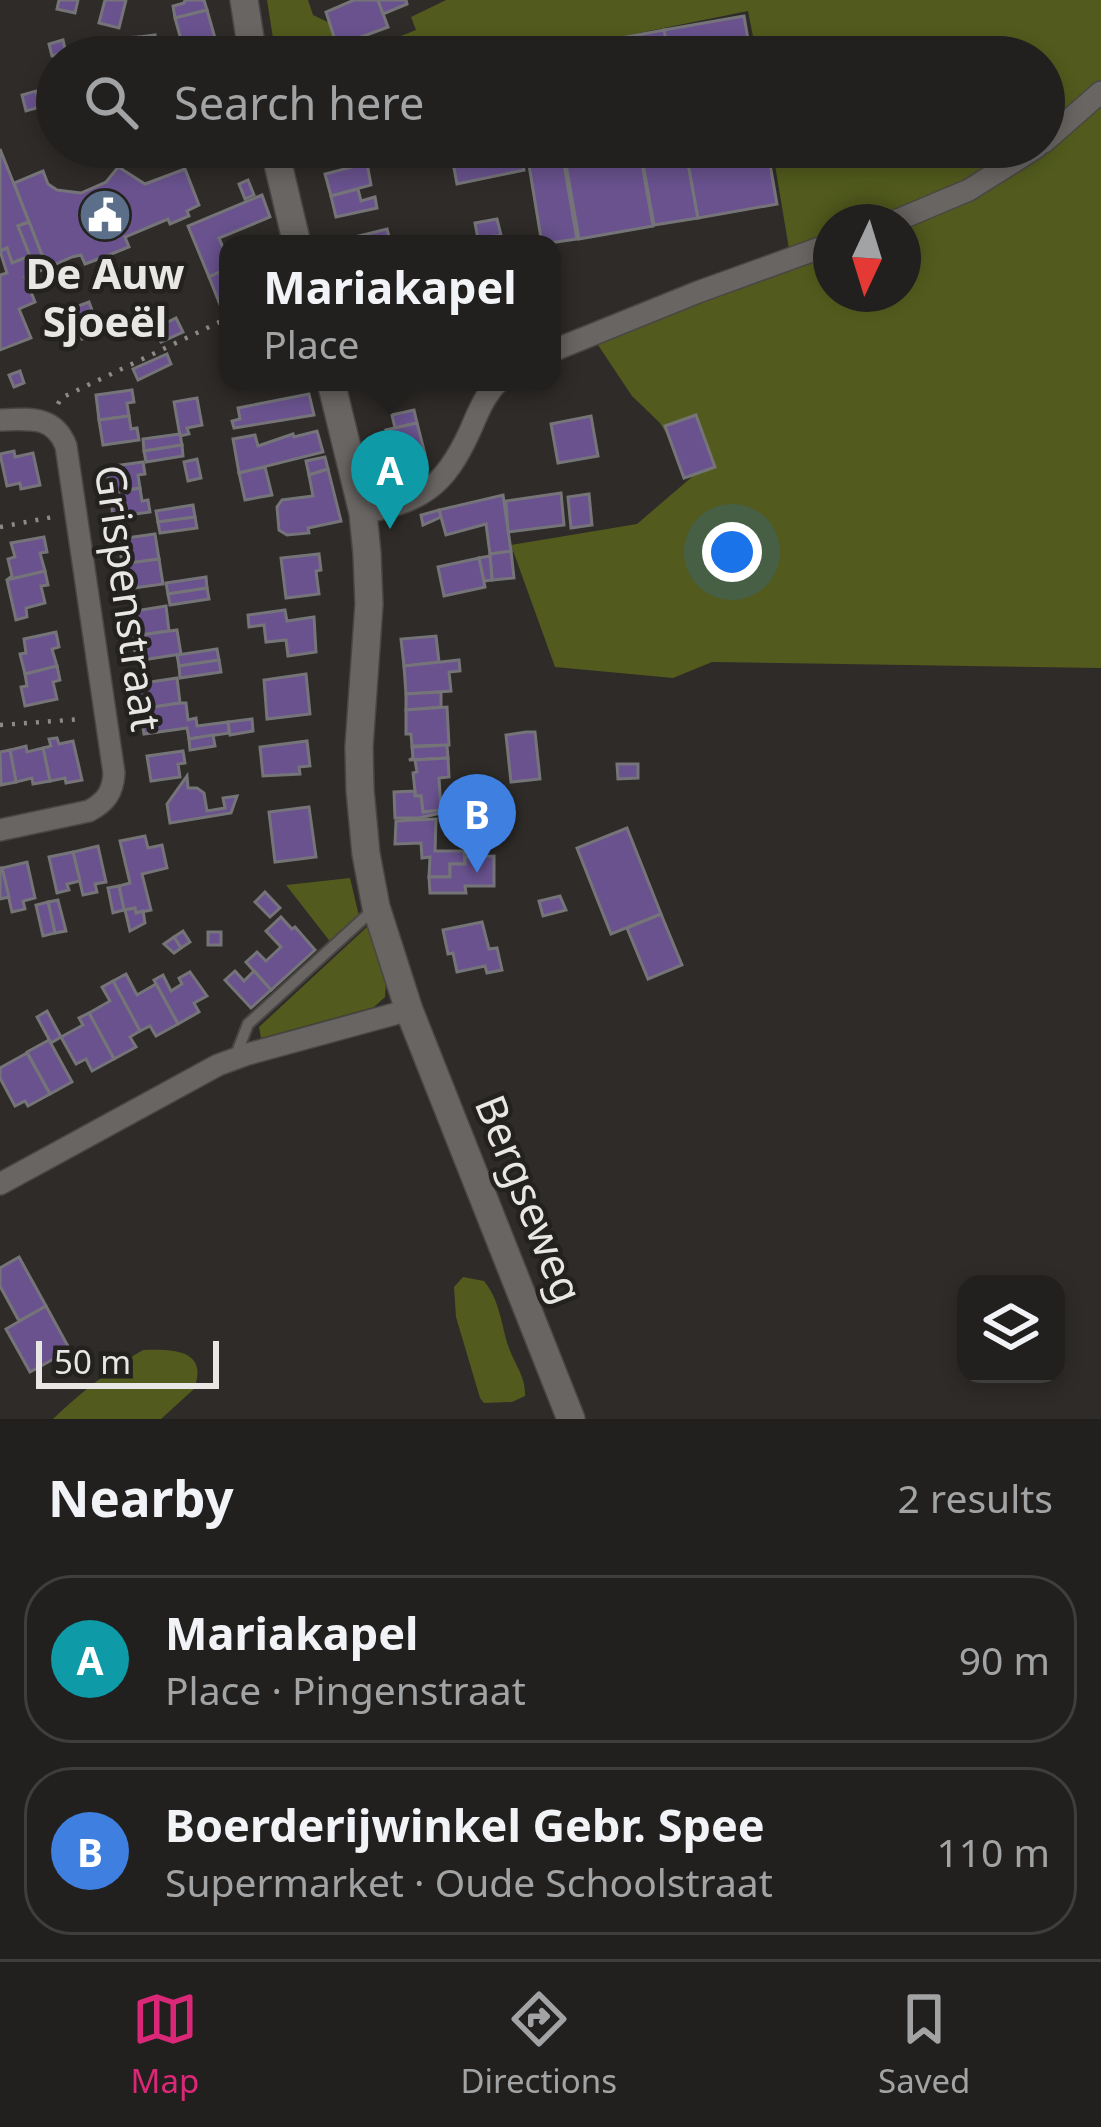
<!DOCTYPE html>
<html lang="en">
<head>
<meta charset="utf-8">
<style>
  body { margin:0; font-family:"Noto Sans",sans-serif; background:#2a2827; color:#f1f3f6 }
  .controls { position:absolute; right:36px; bottom:36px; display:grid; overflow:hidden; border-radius:24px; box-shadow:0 6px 18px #0003 }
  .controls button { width:108px; height:108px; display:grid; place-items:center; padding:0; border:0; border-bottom:3px solid #3f3e3c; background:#22201e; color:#f1f3f6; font:60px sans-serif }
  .compass { position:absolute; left:813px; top:204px; width:108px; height:108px; border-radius:50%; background:#22201e; box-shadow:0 6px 18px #0003; rotate:184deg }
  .scale { position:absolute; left:36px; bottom:30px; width:183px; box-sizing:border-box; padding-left:12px; border:6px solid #e9e7e5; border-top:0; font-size:33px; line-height:42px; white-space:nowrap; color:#e9e7e5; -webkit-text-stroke:9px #24221f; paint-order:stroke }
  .you { position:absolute; left:732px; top:552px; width:42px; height:42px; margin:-30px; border:9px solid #fff; border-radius:50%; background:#1a73e8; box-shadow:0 0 0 18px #1a73e833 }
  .badge { display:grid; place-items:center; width:78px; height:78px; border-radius:50%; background:#db2777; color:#fff; font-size:39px; font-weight:700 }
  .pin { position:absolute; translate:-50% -99px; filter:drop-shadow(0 3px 6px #0008) }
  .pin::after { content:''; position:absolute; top:63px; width:42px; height:36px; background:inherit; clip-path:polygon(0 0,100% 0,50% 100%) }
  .popup { position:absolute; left:219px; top:235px; width:342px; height:156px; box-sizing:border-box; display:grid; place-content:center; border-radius:24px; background:#22201e; filter:drop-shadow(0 3px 9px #0005); font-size:39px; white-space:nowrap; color:#a2a3a4 }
  .popup b { font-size:45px; color:#f1f3f6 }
  .popup::after { content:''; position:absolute; left:50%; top:100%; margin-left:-24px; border:24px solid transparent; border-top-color:#22201e }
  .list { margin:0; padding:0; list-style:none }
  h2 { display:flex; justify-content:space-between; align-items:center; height:156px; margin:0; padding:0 48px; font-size:51px }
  h2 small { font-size:39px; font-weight:400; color:#a2a3a4 }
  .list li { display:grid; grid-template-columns:78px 1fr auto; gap:36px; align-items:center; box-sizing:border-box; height:168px; margin:0 24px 24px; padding:0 24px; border:3px solid #3f3e3c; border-radius:48px }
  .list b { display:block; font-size:45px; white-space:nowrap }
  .list p { margin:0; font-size:39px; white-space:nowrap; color:#a2a3a4 }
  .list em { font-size:39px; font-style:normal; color:#a2a3a4 }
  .icon { flex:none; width:66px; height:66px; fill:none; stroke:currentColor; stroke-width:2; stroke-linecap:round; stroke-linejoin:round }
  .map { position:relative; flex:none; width:1101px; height:1419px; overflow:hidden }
  .search { position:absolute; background:#22201e; box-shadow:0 6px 18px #0003; left:36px; right:36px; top:36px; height:132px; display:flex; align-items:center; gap:30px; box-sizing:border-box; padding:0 42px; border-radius:66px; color:#a2a3a4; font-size:45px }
  .sheet { height:540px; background:#22201e }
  nav { display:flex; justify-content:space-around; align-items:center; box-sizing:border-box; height:168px; border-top:3px solid #3f3e3c; background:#22201e; font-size:33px; color:#a2a3a4 }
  nav a { display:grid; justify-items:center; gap:6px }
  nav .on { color:#db2777 }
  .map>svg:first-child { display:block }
</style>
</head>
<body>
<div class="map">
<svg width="1101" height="1419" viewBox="0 0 1101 1419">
  <rect width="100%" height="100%" fill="#2e2b28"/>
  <g fill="#525b1d">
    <polygon points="267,0 308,0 313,15 334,25 360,52 416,30 411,17 446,0 1101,0 1101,87 1044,136 1044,57 757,57 748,11 520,57 276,57"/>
    <polygon points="1101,102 1101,668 712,662 673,678 555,667 511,545 637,524 693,476 660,423 632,396 594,339 831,249 831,294 903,294 903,223"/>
    <polygon points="772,147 1029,147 982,177 883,222 831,222 831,240 789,249"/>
    <polygon points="350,878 359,916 332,944 286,885"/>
    <polygon points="368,926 386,979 385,997 374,1007 261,1038 259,1027"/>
    <path d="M463,1277L484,1281C500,1300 501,1325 509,1348C515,1365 526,1377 525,1396L512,1402L484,1403L480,1398L456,1317L454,1287Z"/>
    <path d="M143,1350C172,1349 209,1349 194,1389L161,1419H53C80,1393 110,1369 143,1350Z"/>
  </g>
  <g fill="#69528e" stroke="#757478" stroke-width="3">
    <polygon points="59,0 78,0 75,13 57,9"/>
    <polygon points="105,0 126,0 119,28 99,23"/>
    <polygon points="185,0 204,0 207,10 175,18 173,6 184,3"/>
    <polygon points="354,0 378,0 388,27 337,46 326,12"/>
    <polygon points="378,0 406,0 407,4 383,14"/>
    <polygon points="207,10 215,38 183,47 175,18"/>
    <polygon points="744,16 751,57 669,57 664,30"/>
    <polygon points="664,30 669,57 624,57 621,38"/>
    <polygon points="155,35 156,54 140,55 139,37"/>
    <polygon points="139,37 140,55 120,57 119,38"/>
    <polygon points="215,38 220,57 186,57 183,47"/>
    <polygon points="620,38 623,57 547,57 546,51"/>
    <polygon points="63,40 66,53 52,56 49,44"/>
    <polygon points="36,91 40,107 26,111 22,95"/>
    <polygon points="379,147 397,147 400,158 377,165 372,149"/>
    <polygon points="450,147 519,147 524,170 457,184"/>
    <polygon points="526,147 561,147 577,239 542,244"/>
    <polygon points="563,147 639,147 653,226 579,239"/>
    <polygon points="640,147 685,147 698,218 654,225"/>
    <polygon points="685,147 767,147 777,204 698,218"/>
    <polygon points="0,149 29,222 18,226 30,256 12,263 7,248 0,251"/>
    <polygon points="367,163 371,185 331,196 325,174"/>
    <polygon points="120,165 120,168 145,184 185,169 199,205 187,211 189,216 170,224 168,219 125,237 129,247 109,255 85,264 81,255 72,257 47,268 14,183 43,171 48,184 57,190 81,193 106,182"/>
    <polygon points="248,180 254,195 245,199 239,184"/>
    <polygon points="358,189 361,201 375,197 377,208 336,217 331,196"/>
    <polygon points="262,195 270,217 219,238 228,259 228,268 209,277 188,226"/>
    <polygon points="497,219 501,235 478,239 475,223"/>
    <polygon points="29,222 47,268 25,277 35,302 19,309 31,338 0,350 0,275 7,273 0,251 7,248 12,263 30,256 18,226"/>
    <polygon points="387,229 391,244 343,244 342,240"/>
    <polygon points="228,268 228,310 223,312 209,277"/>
    <polygon points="89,302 100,332 82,339 70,309"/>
    <polygon points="176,318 183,332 161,342 154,329"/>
    <polygon points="167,354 171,364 138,380 133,369"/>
    <polygon points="20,371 24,383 14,387 9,375"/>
    <polygon points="132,390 134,402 127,403 129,416 99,420 96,395"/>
    <polygon points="309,394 314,415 234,428 232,421 240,419 238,408"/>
    <polygon points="197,398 202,425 187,428 189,434 180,436 174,402"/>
    <polygon points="414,410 417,423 395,428 392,415"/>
    <polygon points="696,415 715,467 684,478 665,426"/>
    <polygon points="129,416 131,429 137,428 139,440 103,445 99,420"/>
    <polygon points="591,416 598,456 558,463 551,424"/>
    <polygon points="417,423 425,454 394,462 386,430"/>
    <polygon points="317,431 323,452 239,473 233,439 255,435 258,446 293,434 294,437"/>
    <polygon points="180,434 182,445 144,451 143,439"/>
    <polygon points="182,445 183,456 146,462 144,451"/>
    <polygon points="14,451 15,457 33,453 40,485 21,489 20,483 7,486 0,454"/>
    <polygon points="325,457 328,469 309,475 306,461"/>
    <polygon points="197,459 201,478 188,481 184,462"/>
    <polygon points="143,462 145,474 138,475 140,488 110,493 106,467"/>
    <polygon points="265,467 272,495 245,500 239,473"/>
    <polygon points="328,469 341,521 308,528 309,533 287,535 279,530 277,507 282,500 313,496 309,475"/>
    <polygon points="140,488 142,501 148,500 150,512 113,517 110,493"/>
    <polygon points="561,493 564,525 508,532 506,501"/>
    <polygon points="589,494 592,525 571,528 568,497"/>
    <polygon points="503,495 511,551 490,554 486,524 446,535 439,510"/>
    <polygon points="193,505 195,517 158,522 156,511"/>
    <polygon points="439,510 441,517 423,525 421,515"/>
    <polygon points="195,517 197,528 160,533 158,522"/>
    <polygon points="155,534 159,559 122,564 119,539"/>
    <polygon points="44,537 47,552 40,553 45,571 7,580 12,576 8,559 15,557 11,543"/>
    <polygon points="511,551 514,578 492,580 490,554"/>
    <polygon points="319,554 321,570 316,571 319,594 286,598 281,558"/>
    <polygon points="490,556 492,580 484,581 479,558"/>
    <polygon points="479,558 485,587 444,596 438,567"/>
    <polygon points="159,559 163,584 126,589 122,564"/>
    <polygon points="45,571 48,585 41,586 45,603 26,608 27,617 16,620 7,580"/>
    <polygon points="206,577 207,588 168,594 166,583"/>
    <polygon points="207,588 209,599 170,605 168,594"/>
    <polygon points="166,606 169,631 133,636 129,612"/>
    <polygon points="285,610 287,621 314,617 316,652 288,656 286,640 266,642 264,625 249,627 248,615"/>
    <polygon points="177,630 181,654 136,661 133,636"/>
    <polygon points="56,632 59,647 52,649 57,666 25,674 20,654 26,653 24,639"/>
    <polygon points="436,636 439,662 404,666 401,639"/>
    <polygon points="217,649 219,660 179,666 177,655"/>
    <polygon points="219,660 221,672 180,678 179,666"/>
    <polygon points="459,660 460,671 449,672 451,691 406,694 404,666"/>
    <polygon points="57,666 60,680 53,682 57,699 25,706 21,687 27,686 25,674"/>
    <polygon points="306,674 310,714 267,719 264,680"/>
    <polygon points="177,678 180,703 140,709 137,684"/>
    <polygon points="441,692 441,707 406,710 406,694"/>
    <polygon points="180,703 186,703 188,720 196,718 197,726 228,722 229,733 189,739 187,728 144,734 140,709"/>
    <polygon points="447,707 449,745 412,746 411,734 406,734 406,710"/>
    <polygon points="252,719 253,731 230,735 228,722"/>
    <polygon points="526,732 535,732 540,779 511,782 506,735"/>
    <polygon points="213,735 215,746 190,750 189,739"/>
    <polygon points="57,738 59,744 73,741 82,780 66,783 65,778 50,781 43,748 51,746 49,739"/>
    <polygon points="307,741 310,766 299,767 300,774 263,776 260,747"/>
    <polygon points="447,745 448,758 409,760 413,758 412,747"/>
    <polygon points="26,746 27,752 43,748 50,781 33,784 32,778 16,782 10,750"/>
    <polygon points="10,750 16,782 1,785 0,752"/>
    <polygon points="183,751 185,763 178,764 180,777 151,781 147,756"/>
    <polygon points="448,758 449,777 439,778 441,810 423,812 421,796 415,796 415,791 413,773 417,772 415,760"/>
    <polygon points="617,764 638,764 638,778 618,779"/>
    <polygon points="187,776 188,788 197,788 204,793 207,811 225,808 223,798 237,796 231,813 170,823 167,804"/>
    <polygon points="415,791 415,796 421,796 423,812 441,810 441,813 419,818 395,818 394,792"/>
    <polygon points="309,807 316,857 275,862 269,812"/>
    <polygon points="436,819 435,851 464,851 465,864 450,864 450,877 429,877 430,857 422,858 421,843 395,844 396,821"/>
    <polygon points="627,828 661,914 611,934 577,848"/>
    <polygon points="145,836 148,848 162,845 167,868 142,874 151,910 136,913 135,908 124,910 119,886 130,883 120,841"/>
    <polygon points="98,846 106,882 95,884 97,892 83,895 73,852"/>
    <polygon points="73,852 80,881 67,884 69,890 57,893 49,857"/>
    <polygon points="494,856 494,886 465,886 466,893 430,893 429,877 450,877 450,864 465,864 465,857"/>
    <polygon points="27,862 35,898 23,901 25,909 12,912 2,868"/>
    <polygon points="0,868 2,868 9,897 0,899"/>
    <polygon points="119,886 124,910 113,913 108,888"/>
    <polygon points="265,892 280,908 270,917 255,902"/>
    <polygon points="560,896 566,910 543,916 539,901"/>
    <polygon points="58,900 66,931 55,933 48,902"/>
    <polygon points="48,902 55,933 43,936 36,905"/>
    <polygon points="135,908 136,913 143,911 145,923 130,931 125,910"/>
    <polygon points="661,914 682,965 648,979 627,928"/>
    <polygon points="281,917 292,929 295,927 315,950 271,990 246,962 257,952 266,961 281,947 266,931"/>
    <polygon points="482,922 489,949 497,948 502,970 487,973 485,966 457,972 453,953 448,954 443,930"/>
    <polygon points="183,931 190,942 181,948 174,937"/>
    <rect x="208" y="932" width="13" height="13"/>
    <polygon points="174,937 181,948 174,953 164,944"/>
    <polygon points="235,971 244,981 254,971 271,990 251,1008 225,980"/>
    <polygon points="190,972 207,996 194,1003 199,1012 178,1024 154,980 163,975 171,991 182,984 179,978"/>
    <polygon points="126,974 137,995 156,984 178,1024 156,1036 150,1026 140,1031 113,981"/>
    <polygon points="113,981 140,1031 130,1037 136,1047 114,1059 89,1013 110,1001 102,987"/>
    <polygon points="47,1011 61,1037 51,1043 37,1017"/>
    <polygon points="89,1013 114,1059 92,1071 86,1059 76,1064 61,1037 83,1025 79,1018"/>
    <polygon points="49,1040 72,1082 50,1094 27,1052"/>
    <polygon points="27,1053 50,1094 28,1106 25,1101 15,1106 0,1078 0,1068"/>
    <polygon points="19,1257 46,1306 19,1321 0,1286 0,1268"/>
    <polygon points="46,1306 70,1350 30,1372 6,1329"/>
  </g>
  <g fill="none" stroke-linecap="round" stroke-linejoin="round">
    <g stroke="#494744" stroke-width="14">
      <polyline id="service" points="236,1055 248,1024 374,909"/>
    </g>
    <g stroke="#494744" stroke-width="24">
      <g id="minor">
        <polyline points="1044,142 1101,92"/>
        <polyline points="893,222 969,190 1037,147"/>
        <polyline points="552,351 698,292 831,244"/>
        <path d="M0,420C29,419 54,415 66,446L114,773C113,792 106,802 89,811L0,830"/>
        <path d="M363,513C422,501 444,488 470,431C478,413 484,396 498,382"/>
        <polyline points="0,1184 218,1065 248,1054 409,1010"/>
      </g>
    </g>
    <g stroke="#494744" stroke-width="30">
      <g id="tertiary">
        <polyline points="244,0 253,57"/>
        <polyline points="274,147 297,244"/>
        <polyline points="331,382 363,513 367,554 369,604 359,747 360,790 366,854 376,907 409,1010 571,1419"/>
      </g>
    </g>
    <g stroke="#8d8b88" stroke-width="4.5" stroke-dasharray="3 9" stroke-linecap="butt">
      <polyline points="58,404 61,398 228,318"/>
      <polyline points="0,527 53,517"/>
      <polyline points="0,725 82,719"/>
    </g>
    <use href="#service" stroke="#686562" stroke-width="10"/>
    <use href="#minor" stroke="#686562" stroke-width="21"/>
    <use href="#tertiary" stroke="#686562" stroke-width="27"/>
  </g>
  <defs>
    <g id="civic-disc" transform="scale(2.7)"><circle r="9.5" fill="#5c6f8a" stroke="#24221f"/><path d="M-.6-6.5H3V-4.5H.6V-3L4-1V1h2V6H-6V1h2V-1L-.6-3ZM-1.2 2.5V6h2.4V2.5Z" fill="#fff"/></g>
  </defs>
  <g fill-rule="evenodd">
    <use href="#civic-disc" x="105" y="215"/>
  </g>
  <g text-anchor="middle" stroke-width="9" stroke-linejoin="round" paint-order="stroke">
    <g font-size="42" font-weight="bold" fill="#e9e7e5" stroke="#24221f">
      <text x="105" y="289">De Auw<tspan x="105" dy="48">Sjoeël</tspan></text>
    </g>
    <g font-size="42" fill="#e9e7e5" stroke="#24221f">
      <text transform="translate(128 598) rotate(82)" y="15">Grispenstraat</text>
      <text transform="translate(529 1199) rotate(68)" y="15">Bergseweg</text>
    </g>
  </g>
</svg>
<div class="controls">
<button><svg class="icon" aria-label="layers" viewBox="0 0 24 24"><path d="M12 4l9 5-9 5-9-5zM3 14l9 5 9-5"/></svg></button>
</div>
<svg class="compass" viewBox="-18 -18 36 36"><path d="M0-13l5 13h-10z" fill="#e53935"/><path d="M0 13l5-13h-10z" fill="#a2a3a4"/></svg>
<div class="scale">50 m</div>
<div class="you"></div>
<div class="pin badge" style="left:390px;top:529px;background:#0f9aa8">A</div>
<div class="popup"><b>Mariakapel</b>Place</div>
<div class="pin badge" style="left:477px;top:873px;background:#3f7fe0">B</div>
<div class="search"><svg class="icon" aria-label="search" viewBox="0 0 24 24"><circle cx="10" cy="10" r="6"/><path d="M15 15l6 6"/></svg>Search here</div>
</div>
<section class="sheet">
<h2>Nearby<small>2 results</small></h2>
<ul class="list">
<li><span class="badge" style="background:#0f9aa8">A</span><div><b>Mariakapel</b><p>Place · Pingenstraat</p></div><em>90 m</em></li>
<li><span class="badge" style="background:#3f7fe0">B</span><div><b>Boerderijwinkel Gebr. Spee</b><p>Supermarket · Oude Schoolstraat</p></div><em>110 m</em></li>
</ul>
</section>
<nav>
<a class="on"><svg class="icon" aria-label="map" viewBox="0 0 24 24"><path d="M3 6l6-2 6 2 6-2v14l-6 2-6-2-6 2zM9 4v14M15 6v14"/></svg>Map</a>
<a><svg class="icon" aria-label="directions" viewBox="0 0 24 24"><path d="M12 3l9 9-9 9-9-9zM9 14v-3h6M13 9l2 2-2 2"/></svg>Directions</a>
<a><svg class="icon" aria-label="saved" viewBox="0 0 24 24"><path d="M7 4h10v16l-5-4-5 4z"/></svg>Saved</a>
</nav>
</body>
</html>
